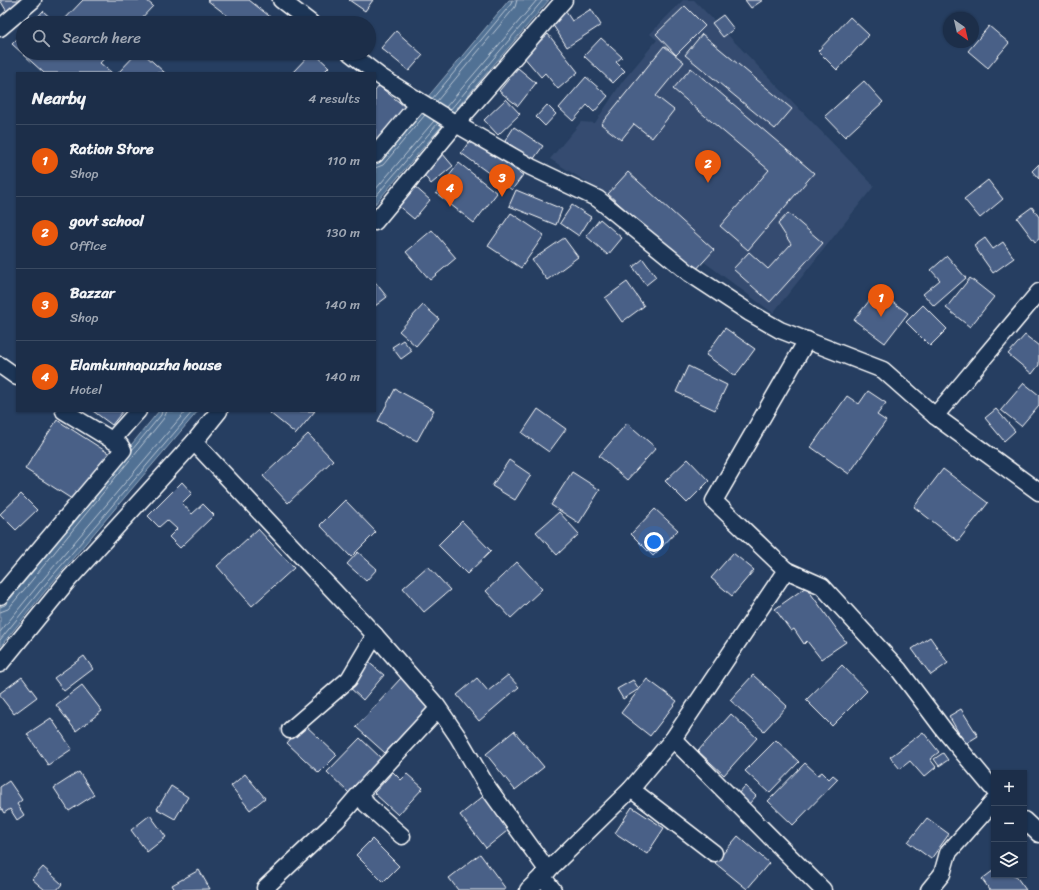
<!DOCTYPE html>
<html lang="en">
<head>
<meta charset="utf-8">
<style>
  body { margin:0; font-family:Sriracha,sans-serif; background:#293a53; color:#f1f3f6 }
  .controls { position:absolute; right:12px; bottom:12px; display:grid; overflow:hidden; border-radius:0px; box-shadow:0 1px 3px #0004 }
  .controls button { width:36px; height:36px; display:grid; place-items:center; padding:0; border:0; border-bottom:1px solid #3a4a61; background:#1c2e49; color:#f1f3f6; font:20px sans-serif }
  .compass { position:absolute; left:943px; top:12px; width:36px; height:36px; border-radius:50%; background:#1c2e49; box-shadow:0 1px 3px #0004; rotate:146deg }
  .you { position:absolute; left:654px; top:542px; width:14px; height:14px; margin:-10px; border:3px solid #fff; border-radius:50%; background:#1a73e8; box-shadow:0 0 0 6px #1a73e833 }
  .badge { display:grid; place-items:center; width:26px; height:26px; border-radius:50%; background:#ea580c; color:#fff; font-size:13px; font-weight:700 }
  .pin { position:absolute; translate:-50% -33px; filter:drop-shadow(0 1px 2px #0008) }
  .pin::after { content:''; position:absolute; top:21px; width:14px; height:12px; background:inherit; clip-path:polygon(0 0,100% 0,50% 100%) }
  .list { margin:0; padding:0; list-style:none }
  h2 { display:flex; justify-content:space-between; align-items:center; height:52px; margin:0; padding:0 16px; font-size:17px }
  h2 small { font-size:13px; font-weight:400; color:#a0a8b4 }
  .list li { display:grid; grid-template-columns:26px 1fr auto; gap:12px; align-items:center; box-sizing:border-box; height:72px; padding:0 16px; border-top:1px solid #3a4a61 }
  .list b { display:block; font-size:15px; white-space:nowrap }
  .list p { margin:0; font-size:13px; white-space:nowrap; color:#a0a8b4 }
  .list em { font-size:13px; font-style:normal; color:#a0a8b4 }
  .icon { flex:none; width:22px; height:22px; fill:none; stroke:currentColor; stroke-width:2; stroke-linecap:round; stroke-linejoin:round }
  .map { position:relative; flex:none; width:1039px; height:890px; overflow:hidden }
  .search { position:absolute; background:#1c2e49; box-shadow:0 1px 3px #0004; left:16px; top:16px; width:360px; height:44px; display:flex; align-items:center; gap:10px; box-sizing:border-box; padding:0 14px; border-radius:22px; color:#a0a8b4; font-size:15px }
  .panel { position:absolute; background:#1c2e49; box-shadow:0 1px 3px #0004; left:16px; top:72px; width:360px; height:340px; border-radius:0px }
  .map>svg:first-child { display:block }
</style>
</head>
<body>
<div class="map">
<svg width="1039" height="890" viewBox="0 0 1039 890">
  <rect width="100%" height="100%" fill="#263e61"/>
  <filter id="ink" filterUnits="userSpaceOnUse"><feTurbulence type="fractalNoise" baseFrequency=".025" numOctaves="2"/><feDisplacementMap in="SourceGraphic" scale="8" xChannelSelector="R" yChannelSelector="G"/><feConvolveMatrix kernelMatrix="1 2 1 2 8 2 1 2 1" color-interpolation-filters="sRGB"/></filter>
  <g filter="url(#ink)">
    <polygon fill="#354c6f" points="683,0 694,0 874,186 773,313 653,224 550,159 581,122 595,123 622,82 657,40 650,34"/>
    <g fill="#517194" stroke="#97aabf">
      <polygon points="509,0 549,0 375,204 375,160"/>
      <polygon points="159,411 198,411 46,590 0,647 0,605"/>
    </g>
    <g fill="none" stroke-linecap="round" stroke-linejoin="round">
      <g stroke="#b9c6d4" stroke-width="1">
        <polyline points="432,99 511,4 512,0"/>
        <polyline points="437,101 515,7 517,0"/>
        <polyline points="446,107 537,0"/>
        <polyline points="450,110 543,0"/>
        <polyline points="375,168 383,165 425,115"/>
        <polyline points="375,190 434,121"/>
        <polyline points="375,197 438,123"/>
        <polyline points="132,450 161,415 162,411"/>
        <polyline points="0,607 5,605 58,541"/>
        <polyline points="0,612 8,609 28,585 164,418 167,411"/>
        <polyline points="0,632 39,584 186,411"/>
        <polyline points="0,640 43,587 193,411"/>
      </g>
    </g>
    <g fill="#4a6187" stroke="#fff">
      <polygon points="0,0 30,0 9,15"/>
      <polygon points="83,0 146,0 153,6 137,23 61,23"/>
      <polygon points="207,0 249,0 278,23 237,23"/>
      <polygon points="349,0 373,0 365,11"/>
      <polygon points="745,0 763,0 751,8"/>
      <polygon points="685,6 705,26 676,55 656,34"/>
      <polygon points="591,9 601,25 567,47 551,22 566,12 572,21"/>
      <polygon points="43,11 56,23 32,23"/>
      <polygon points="723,15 734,29 723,37 712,23"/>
      <polygon points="850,17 869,35 837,70 818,51"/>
      <polygon points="989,26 1009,43 988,68 968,51"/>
      <polygon points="396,31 423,55 409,71 381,48"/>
      <polygon points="23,33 23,53 109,53 100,63 112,73 44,73 12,44"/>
      <polygon points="548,34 578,72 558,89 545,73 541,77 523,56"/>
      <polygon points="702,34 792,109 775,129 685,55"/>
      <polygon points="601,38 622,57 616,62 625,71 613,83 584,56"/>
      <polygon points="664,46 684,62 656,96 674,110 652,138 634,124 621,140 601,124"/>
      <polygon points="137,53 143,53 165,73 118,73"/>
      <polygon points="311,53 314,53 329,67 323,73 292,73"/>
      <polygon points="518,68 536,83 518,106 499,91"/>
      <polygon points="691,68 814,173 748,250 720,226 769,170 673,89"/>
      <polygon points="586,77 608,96 594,112 587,105 573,121 559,108"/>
      <polygon points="864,81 883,102 845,137 825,116"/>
      <polygon points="379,86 409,110 375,152 375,91"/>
      <polygon points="506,99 520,114 498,135 484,120"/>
      <polygon points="547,105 556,114 545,126 536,117"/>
      <polygon points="514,127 543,146 533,160 505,141"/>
      <polygon points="471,139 523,175 512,190 461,153"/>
      <polygon points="442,153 453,166 431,184 421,171"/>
      <polygon points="459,163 497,193 474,223 436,193"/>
      <polygon points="1039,164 1039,179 1032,171"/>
      <polygon points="628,172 714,250 694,272 608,194"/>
      <polygon points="988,180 1003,199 980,218 964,199"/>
      <polygon points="413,185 430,200 414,219 396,204"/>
      <polygon points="516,190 562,209 556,225 509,206"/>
      <polygon points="572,205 591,217 579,236 560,223"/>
      <polygon points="1032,207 1039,217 1039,239 1035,242 1017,218"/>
      <polygon points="511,213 544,235 521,268 488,246"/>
      <polygon points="788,213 823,243 770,302 733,269 749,252 768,269 791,244 778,224"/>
      <polygon points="600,219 622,238 608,255 586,236"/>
      <polygon points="432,230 456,258 430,280 406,252"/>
      <polygon points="564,238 578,257 547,280 532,260"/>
      <polygon points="985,238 993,249 1003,242 1014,258 993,273 974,246"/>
      <polygon points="947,256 966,278 934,306 923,294 940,280 931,270"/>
      <polygon points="643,259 656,277 646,285 633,267"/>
      <polygon points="970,278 994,297 970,327 946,308"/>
      <polygon points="375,282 387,297 375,306"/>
      <polygon points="627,282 644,306 622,322 605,298"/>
      <polygon points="877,291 908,313 885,343 854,320"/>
      <polygon points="423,305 439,319 416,346 399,331"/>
      <polygon points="923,305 947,329 930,346 906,322"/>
      <polygon points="725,328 755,349 735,376 706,355"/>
      <polygon points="1025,335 1039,346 1039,365 1032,374 1008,354"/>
      <polygon points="403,340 412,351 401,359 392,347"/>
      <polygon points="688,366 727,385 715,410 676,392"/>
      <polygon points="1024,383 1039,395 1039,405 1021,426 1001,410"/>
      <polygon points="395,389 434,410 417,441 378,421"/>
      <polygon points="868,391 886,403 877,415 886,421 849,474 811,447 847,396 859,404"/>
      <polygon points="538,409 566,429 549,452 522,433"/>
      <polygon points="996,409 1015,431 1004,441 985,418"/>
      <polygon points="93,411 123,411 112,425"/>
      <polygon points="271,411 315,411 296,434 270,413"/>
      <polygon points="57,420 110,454 78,503 25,469"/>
      <polygon points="627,423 656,448 627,480 599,456"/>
      <polygon points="308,434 333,460 288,503 263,476"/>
      <polygon points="688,459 709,481 687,503 665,481"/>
      <polygon points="509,460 531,475 515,500 492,486"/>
      <polygon points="943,469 988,503 958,541 914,507"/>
      <polygon points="572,472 600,490 579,523 551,505"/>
      <polygon points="182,482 192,493 182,503 192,514 203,504 214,515 180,548 169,537 177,529 167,520 159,527 148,516"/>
      <polygon points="21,494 37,510 16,530 0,514"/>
      <polygon points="345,500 376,532 351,557 320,525"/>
      <polygon points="655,509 678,530 653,556 631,534"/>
      <polygon points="559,512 579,534 557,555 536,532"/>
      <polygon points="462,521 491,551 467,574 438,545"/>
      <polygon points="258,529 294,568 252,606 217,566"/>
      <polygon points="358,552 377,569 366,581 347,564"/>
      <polygon points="733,553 754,570 732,596 711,578"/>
      <polygon points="517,562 542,589 511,618 486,591"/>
      <polygon points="428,566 450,590 424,612 403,588"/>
      <polygon points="806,587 846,642 821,659 807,641 804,644 794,629 791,631 775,609"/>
      <polygon points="930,637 948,663 931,675 912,649"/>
      <polygon points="84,656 93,669 64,691 54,678"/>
      <polygon points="367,661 384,675 363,700 347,685"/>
      <polygon points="842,665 867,691 832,726 806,700"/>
      <polygon points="508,675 519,687 479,721 457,695 477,678 488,691"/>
      <polygon points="753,675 787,706 764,731 730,700"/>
      <polygon points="22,677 37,697 14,714 0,696 0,693"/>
      <polygon points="401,678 430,705 385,753 356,727"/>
      <polygon points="647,679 677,701 650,736 621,713"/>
      <polygon points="633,680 639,689 623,699 617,689"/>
      <polygon points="82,685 102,711 76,731 56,705"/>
      <polygon points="961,709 978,736 965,744 949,716"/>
      <polygon points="731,714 757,738 724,775 698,751"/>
      <polygon points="51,718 72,749 48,765 27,734"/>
      <polygon points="304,724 337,755 319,773 287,743"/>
      <polygon points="514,731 544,767 515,790 486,754"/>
      <polygon points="923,732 939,752 930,759 936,767 924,777 910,761 900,769 890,757"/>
      <polygon points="360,738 382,759 349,793 327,772"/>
      <polygon points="776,740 799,762 769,793 745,771"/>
      <polygon points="943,753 948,760 939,766 934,759"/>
      <polygon points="805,763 818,775 822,772 829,779 833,775 838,779 793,825 768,801"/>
      <polygon points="79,772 94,795 69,811 54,788"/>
      <polygon points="393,772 401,780 407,774 423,788 398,815 374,793"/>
      <polygon points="245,774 265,798 250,810 231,786"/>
      <polygon points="9,781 22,800 17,804 24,815 17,820 10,809 4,813 0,807 0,787"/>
      <polygon points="171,786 188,797 175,819 157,809"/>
      <polygon points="745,786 756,796 748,805 737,795"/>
      <polygon points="486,794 512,827 486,848 460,815"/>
      <polygon points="632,807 664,828 647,854 615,833"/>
      <polygon points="150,815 166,837 147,852 131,830"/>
      <polygon points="927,818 949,834 931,859 908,842"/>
      <polygon points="738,836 769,863 747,889 715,863"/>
      <polygon points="372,839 399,866 383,882 356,855"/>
      <polygon points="480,854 506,889 505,890 458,890 449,878"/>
      <polygon points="43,867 62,884 57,890 45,890 32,879"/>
      <polygon points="199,870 210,889 175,890 172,885"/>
      <polygon points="994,870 994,875 1015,875 1026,890 990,890 982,879"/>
    </g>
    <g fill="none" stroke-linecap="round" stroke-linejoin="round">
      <g stroke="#fff" stroke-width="19">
        <g id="minor">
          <polyline points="281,0 311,23"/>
          <polyline points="0,28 33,0"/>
          <polyline points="350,53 381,77 456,124 531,167 598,199 689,273 750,313 780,330 883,370 935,416 1039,492"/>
          <polyline points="375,155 418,104 407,96"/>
          <polyline points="375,222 456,124 564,0"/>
          <polyline points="0,365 17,377"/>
          <polyline points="219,411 194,442 375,635 437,706 458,737 486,785 548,871"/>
          <polyline points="935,416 1039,292"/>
          <polyline points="112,440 138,411"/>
          <polyline points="786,570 822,586 899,670 944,730 994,790"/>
          <polyline points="0,596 123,450 120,445 64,411"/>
          <polyline points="0,664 70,578 194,442"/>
          <polyline points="290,730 349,679 375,635"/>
          <polyline points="673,739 823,890"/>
          <polyline points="631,789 714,853"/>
          <polyline points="1024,820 1039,834"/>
          <polyline points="402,836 366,804 361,792 438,709"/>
          <polyline points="542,876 553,890"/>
          <polyline points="265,888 337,820 361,792"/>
          <polyline points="528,890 631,789 673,739 786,570 714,501 807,340"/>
          <polyline points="929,890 942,874 948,853 994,801"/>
        </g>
      </g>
      <use href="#minor" stroke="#1d3557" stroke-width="16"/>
    </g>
  </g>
</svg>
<div class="controls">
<button>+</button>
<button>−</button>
<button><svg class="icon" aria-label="layers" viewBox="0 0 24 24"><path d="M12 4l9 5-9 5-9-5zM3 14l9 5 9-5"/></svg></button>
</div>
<svg class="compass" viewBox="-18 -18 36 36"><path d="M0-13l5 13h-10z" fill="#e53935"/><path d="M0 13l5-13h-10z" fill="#a0a8b4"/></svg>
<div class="you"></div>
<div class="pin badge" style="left:881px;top:317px">1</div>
<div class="pin badge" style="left:708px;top:183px">2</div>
<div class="pin badge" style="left:502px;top:197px">3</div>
<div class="pin badge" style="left:450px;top:207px">4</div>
<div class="search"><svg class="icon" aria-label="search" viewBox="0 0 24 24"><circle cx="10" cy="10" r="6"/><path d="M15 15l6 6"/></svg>Search here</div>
<section class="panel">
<h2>Nearby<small>4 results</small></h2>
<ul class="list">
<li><span class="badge">1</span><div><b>Ration Store</b><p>Shop</p></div><em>110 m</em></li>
<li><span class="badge">2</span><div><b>govt school</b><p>Office</p></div><em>130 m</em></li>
<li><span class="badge">3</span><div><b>Bazzar</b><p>Shop</p></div><em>140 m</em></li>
<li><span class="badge">4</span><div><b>Elamkunnapuzha house</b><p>Hotel</p></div><em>140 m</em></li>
</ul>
</section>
</div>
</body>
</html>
